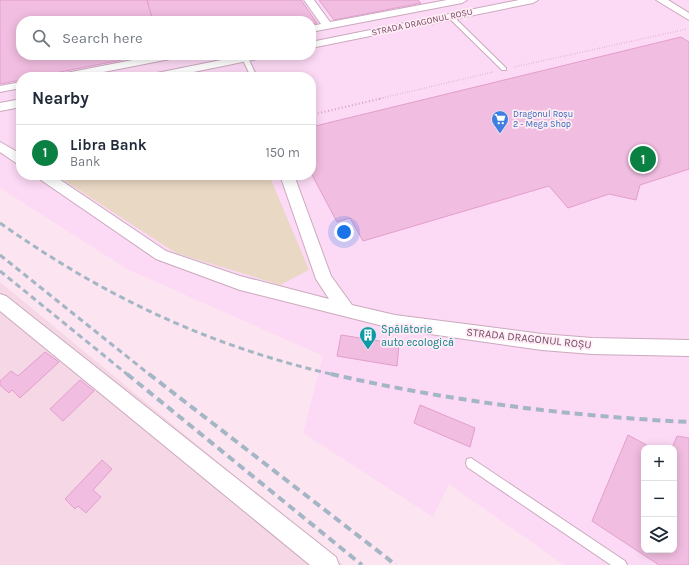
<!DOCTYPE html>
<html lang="en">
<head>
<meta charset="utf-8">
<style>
  body { margin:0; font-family:Karla,sans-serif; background:#f2f2f3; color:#1f2937 }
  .controls { position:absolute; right:12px; bottom:12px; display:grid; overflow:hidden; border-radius:8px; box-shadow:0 2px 10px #0003 }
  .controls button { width:36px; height:36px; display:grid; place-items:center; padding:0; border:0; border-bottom:1px solid #e0e1e3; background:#fff; color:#1f2937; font:20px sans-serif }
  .you { position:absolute; left:344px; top:232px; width:14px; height:14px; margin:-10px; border:3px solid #fff; border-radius:50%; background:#1a73e8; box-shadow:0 0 0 6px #1a73e833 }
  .badge { display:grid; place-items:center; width:26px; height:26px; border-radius:50%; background:#0b8043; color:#fff; font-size:13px; font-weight:700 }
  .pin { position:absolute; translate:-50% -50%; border:2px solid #fff; box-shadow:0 1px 4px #0006 }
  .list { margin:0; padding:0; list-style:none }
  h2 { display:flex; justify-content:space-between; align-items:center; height:52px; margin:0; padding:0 16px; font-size:17px }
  h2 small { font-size:13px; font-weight:400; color:#747a83 }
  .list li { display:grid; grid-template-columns:26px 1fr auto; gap:12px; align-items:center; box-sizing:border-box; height:56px; padding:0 16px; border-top:1px solid #e0e1e3 }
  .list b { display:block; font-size:15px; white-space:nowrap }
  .list p { margin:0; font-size:13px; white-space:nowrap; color:#747a83 }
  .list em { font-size:13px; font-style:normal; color:#747a83 }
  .icon { flex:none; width:22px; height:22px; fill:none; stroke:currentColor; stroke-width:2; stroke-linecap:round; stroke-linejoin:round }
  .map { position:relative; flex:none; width:689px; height:565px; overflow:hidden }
  .search { position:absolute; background:#fff; box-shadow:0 2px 10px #0003; left:16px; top:16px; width:300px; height:44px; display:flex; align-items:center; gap:10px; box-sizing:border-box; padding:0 14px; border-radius:16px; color:#747a83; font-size:15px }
  .panel { position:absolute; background:#fff; box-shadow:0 2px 10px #0003; left:16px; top:72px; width:300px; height:108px; border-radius:16px }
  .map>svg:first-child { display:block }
</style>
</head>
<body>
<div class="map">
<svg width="689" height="565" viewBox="0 0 689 565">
  <rect width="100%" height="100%" fill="#fce5f0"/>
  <polygon fill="#f5d7e6" points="0,282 343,565 0,565"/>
  <path fill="#fcd9f4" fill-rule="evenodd" d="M0,0H689V565H564L449,484L433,517L303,433L323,356L127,269L0,188ZM21,21H311V55H21ZM21,77H311V175H21ZM644,448H674V550H644Z"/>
  <polygon fill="#e9d8c4" points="80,175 269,175 309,270 280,285 176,253 62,179"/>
  <g fill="#f1bde0" stroke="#e39ecd">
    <polygon points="0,0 147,0 153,21 21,21 21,55 147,55 35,77 21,77 21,80 0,84"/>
    <polygon points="147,0 301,0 317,23 311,24 311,21 153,21"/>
    <polygon points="319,0 418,0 421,3 334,20"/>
    <polygon points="681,37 689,42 689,169 640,185 636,200 609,194 568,208 549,186 363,241 350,218 337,222 311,173 311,152 316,151 311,142 311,127"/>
    <polygon points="341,335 399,344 397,366 337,356"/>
    <polygon points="45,352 59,362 20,398 12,390 9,393 0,385 0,381 11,371 18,376"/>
    <polygon points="80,380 94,391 63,421 50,409"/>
    <polygon points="420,405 475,428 470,447 414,423"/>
    <polygon points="628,435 652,448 644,448 644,550 674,550 674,448 672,448 677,436 689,438 689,565 659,565 592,521"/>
    <polygon points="102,460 112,469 93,490 101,497 86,513 78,506 75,509 65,499"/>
  </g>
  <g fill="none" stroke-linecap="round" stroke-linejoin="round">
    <g stroke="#cba9be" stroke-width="2">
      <g id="lane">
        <polygon points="448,15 452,15 506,68 506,70 502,70 448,17"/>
        <polygon points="245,56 248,58 257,77 251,77 242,58"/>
        <polygon points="471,458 625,561 627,565 611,565 467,467 466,463 467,459"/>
      </g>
    </g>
    <g stroke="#cba9be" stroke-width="2">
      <g id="street">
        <polygon points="304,0 314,0 330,22 447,0 467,0 462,3 311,32 311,26 321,24"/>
        <polygon points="519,0 538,0 533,3 311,48 311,42"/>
        <polygon points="656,0 668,0 689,13 689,20"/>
        <polygon points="158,55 180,55 175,58 78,77 55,77 61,74"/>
        <polygon points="246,55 267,55 262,58 169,77 146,77 152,74"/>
        <polygon points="21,82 21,88 0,92 0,86"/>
        <polygon points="21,99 21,107 0,111 0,103"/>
        <polygon points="0,142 21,154 21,164 16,163 0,152"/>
        <polygon points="36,175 53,175 166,251 240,276 329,299 316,279 280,175 294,175 331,276 352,305 395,315 542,334 592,338 689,340 689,356 592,354 542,350 395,329 240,290 156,259 38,178"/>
        <polygon points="0,294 6,296 336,557 339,565 310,565 0,311"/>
      </g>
    </g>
    <g stroke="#d6a0c5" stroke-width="1.5" stroke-dasharray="0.5 2" stroke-linecap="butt">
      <polyline points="514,67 687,29"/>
      <polyline points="378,99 493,72"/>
    </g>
    <polyline stroke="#d6a0c5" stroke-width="2" stroke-dasharray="1 2.5" stroke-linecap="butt" points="311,115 383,98"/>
    <use href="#lane" fill="#fff" fill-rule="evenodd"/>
    <use href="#street" fill="#fff" fill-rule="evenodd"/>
    <g stroke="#a4b6c6" stroke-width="3" stroke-dasharray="6 4" stroke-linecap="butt">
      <path d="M0,223C105,297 209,346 335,375"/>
      <polyline points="0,255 150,375"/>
      <polyline points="0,271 128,375"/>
    </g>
    <g stroke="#a4b6c6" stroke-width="4" stroke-dasharray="8 5" stroke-linecap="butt">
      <polyline points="127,374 362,565"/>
      <polyline points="149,374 396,565"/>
      <path d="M331,374C449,401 568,416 689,422"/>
    </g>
  </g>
  <defs>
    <g id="supermarket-pin" transform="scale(0.9)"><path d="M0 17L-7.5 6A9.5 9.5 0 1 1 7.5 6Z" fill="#3f7fe0" stroke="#ffecf4"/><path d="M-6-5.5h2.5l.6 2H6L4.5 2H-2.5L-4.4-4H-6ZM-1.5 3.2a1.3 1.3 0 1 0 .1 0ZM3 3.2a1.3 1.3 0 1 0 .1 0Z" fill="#fff"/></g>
    <g id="building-pin" transform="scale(0.9)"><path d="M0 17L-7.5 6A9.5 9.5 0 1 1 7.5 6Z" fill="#0f9aa8" stroke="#ffecf4"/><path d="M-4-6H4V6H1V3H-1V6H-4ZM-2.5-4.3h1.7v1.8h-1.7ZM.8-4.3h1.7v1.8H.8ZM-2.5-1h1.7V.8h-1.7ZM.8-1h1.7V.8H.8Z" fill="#fff"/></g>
  </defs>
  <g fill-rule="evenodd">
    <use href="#supermarket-pin" x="500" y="119"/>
    <use href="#building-pin" x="368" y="335"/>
  </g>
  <g text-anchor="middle" stroke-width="3.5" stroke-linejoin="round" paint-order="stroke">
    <g font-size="9" fill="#754b68" stroke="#ffecf4">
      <text transform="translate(422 22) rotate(-12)" y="3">STRADA DRAGONUL ROȘU</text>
    </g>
    <g font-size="9" fill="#366cbe" stroke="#ffecf4" text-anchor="start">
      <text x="513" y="117">Dragonul Roșu<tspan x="513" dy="10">2 - Mega Shop</tspan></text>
    </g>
    <g font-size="11" fill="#0d838f" stroke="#ffecf4" text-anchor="start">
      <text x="381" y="333">Spălătorie<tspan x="381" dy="13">auto ecologică</tspan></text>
    </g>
    <g font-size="11" fill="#754b68" stroke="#ffecf4">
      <text transform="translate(529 338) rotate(6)" y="4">STRADA DRAGONUL ROȘU</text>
    </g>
  </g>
</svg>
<div class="controls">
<button>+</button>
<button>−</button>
<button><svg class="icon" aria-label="layers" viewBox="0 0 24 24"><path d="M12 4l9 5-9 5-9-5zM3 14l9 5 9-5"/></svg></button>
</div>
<div class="you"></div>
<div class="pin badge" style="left:643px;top:159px">1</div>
<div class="search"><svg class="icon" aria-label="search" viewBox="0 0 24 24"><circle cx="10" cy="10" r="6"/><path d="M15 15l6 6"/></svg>Search here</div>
<section class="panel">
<h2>Nearby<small></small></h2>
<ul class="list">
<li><span class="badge">1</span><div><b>Libra Bank</b><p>Bank</p></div><em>150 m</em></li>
</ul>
</section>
</div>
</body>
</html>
